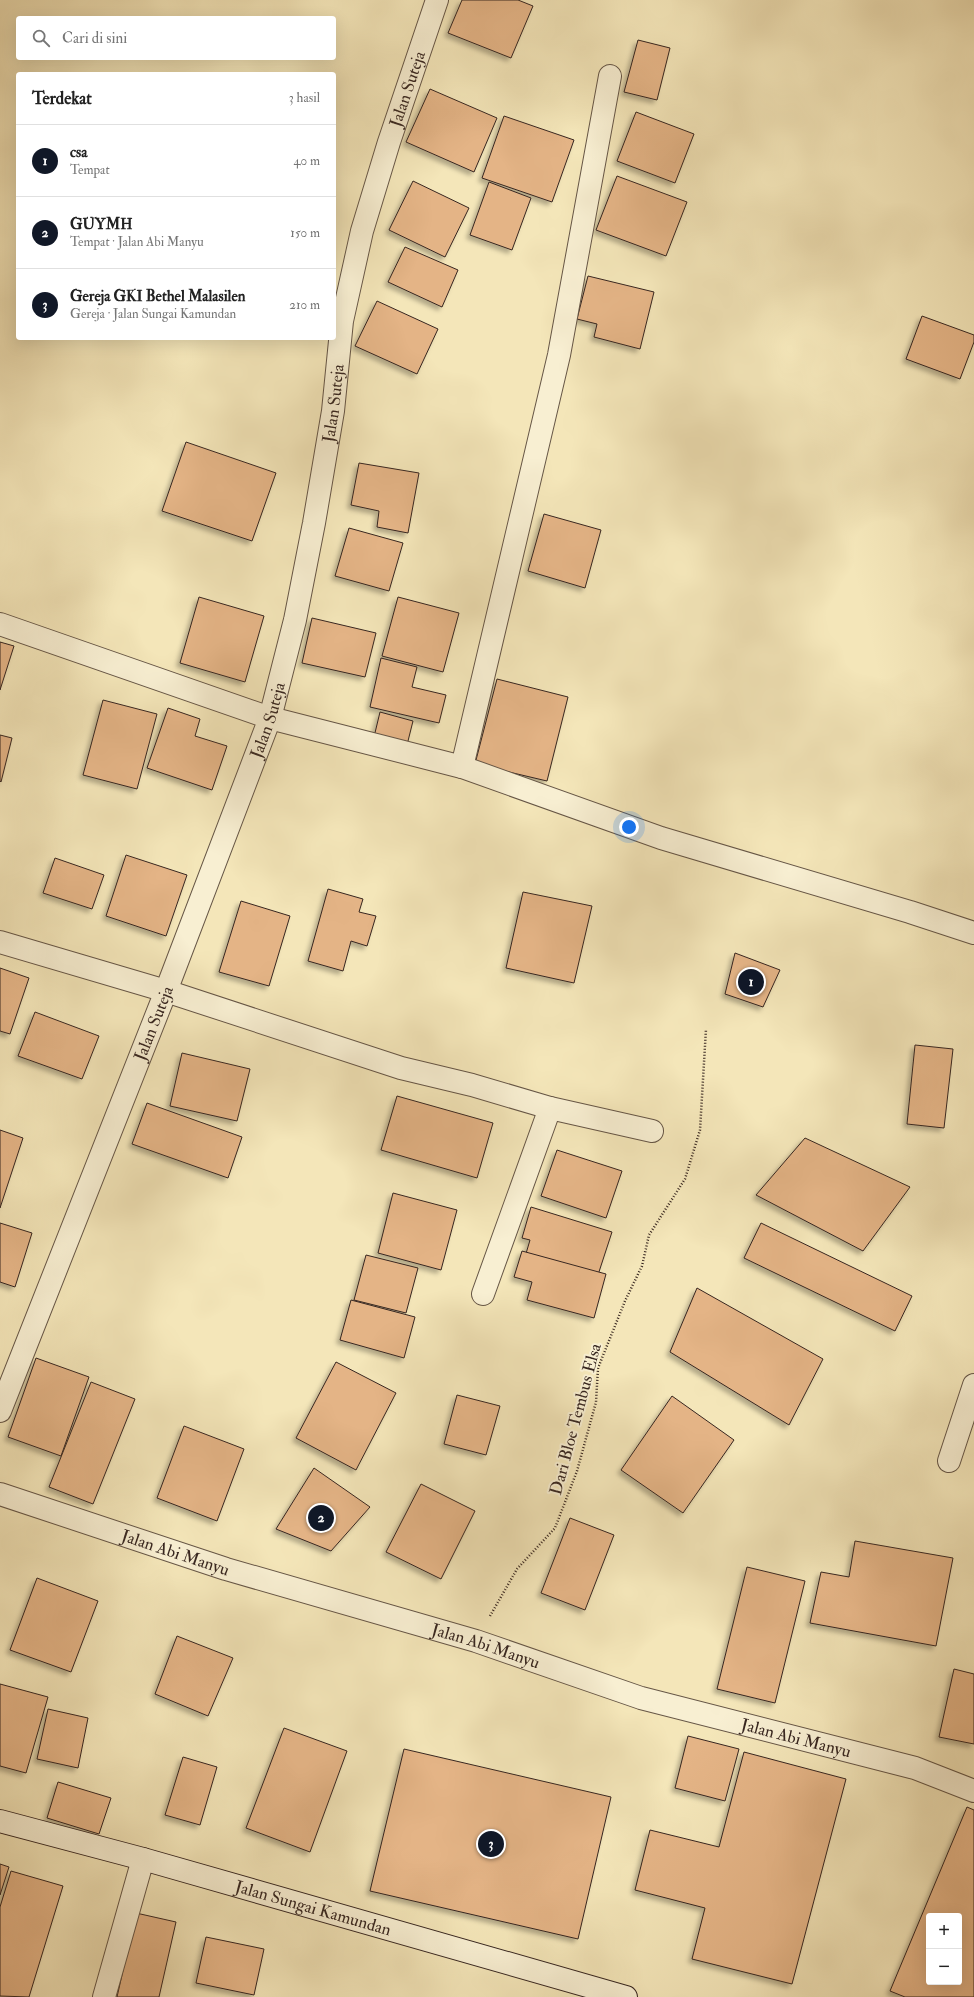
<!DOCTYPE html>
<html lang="id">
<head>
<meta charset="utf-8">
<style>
  body { margin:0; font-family:"IM FELL Double Pica",serif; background:#f6f6f6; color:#222 }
  .controls { position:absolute; right:12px; bottom:12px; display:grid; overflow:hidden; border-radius:4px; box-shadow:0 4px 16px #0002 }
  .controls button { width:36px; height:36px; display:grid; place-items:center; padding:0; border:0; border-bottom:1px solid #e0e0e0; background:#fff; color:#222; font:20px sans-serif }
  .you { position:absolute; left:629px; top:827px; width:14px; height:14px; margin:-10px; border:3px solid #fff; border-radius:50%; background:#1a73e8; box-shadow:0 0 0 6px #1a73e833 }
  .badge { display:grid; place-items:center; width:26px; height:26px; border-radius:50%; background:#111827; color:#fff; font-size:13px; font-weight:700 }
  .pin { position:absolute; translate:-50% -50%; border:2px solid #fff; box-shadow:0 1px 4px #0006 }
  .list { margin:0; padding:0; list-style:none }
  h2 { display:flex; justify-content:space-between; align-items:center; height:52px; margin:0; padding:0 16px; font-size:17px }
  h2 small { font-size:13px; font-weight:400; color:#767676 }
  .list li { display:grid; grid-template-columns:26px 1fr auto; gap:12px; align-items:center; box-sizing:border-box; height:72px; padding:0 16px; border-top:1px solid #e0e0e0 }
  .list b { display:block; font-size:15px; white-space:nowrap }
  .list p { margin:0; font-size:13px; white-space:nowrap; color:#767676 }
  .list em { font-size:13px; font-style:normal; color:#767676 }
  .icon { flex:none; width:22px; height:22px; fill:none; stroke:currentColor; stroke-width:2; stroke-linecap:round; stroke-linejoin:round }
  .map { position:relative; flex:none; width:974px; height:1997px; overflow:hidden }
  .search { position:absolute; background:#fff; box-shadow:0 4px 16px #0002; left:16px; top:16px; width:320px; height:44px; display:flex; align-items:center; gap:10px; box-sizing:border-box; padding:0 14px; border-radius:4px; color:#767676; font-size:15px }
  .panel { position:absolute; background:#fff; box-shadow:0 4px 16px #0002; left:16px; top:72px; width:320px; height:268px; border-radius:4px }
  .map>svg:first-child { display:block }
</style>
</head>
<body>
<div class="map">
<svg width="974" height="1997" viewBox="0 0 974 1997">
  <defs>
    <filter id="shadow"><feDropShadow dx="-3.5" dy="3.5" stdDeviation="2" flood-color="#0004"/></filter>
  </defs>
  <rect width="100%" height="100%" fill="#f4e6b9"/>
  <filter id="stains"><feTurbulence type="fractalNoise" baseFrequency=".005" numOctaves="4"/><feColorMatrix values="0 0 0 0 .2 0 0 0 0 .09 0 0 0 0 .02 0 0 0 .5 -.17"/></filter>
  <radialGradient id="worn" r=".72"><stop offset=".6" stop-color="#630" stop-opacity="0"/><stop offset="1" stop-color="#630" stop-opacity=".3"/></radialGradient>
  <g fill="#e4b486" stroke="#372620" fill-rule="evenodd" filter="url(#shadow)">
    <polygon points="462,0 518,0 533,6 511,58 448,33"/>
    <polygon points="638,40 670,48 657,100 624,92"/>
    <polygon points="430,89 497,118 474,172 406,142"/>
    <polygon points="636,112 694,134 675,183 617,161"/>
    <polygon points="504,116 574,140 552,202 482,178"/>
    <polygon points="617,176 687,202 666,256 596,230"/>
    <polygon points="413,181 469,208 445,257 389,230"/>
    <polygon points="489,182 531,198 512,250 470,235"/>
    <polygon points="405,247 458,270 442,307 388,282"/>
    <polygon points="588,276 654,292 640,349 594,337 597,324 577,319"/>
    <polygon points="377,301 438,329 417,374 355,346"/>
    <polygon points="922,316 974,335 974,342 960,379 906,359"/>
    <polygon points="186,442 276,473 252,541 162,511"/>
    <polygon points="359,463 419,473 408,533 377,527 379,511 351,505"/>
    <polygon points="544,514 601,530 585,588 528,571"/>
    <polygon points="349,528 403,543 389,591 335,576"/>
    <polygon points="199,597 264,616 245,682 180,663"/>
    <polygon points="398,597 459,613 443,672 382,656"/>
    <polygon points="312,618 376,633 365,677 302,663"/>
    <polygon points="0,642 14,646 0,690"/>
    <polygon points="381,658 417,667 412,687 446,695 439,723 370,707"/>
    <polygon points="497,679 568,697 547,781 475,764"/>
    <polygon points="103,700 157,714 137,789 83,775"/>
    <polygon points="168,708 200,719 195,736 227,746 212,790 147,768"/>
    <polygon points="380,712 413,721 407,745 374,737"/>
    <polygon points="0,735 12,738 1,782 0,781"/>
    <polygon points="126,855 187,875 166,936 106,916"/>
    <polygon points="55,858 104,875 92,909 43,893"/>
    <polygon points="328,889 363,899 359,912 376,916 367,946 351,941 343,971 308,961"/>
    <polygon points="523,892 592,906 574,983 506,968"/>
    <polygon points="241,901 290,916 269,986 219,972"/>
    <polygon points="735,953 780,970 763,1007 725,994"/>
    <polygon points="0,968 29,978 10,1034 0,1031"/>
    <polygon points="35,1012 99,1036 82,1079 18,1056"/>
    <polygon points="915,1045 953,1049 944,1128 907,1124"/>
    <polygon points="182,1053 250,1069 237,1121 170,1106"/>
    <polygon points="397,1096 493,1123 477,1178 381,1150"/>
    <polygon points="147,1103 242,1137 228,1178 132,1144"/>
    <polygon points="0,1130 23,1138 0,1208"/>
    <polygon points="805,1138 910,1187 863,1251 756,1195"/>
    <polygon points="557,1150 622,1171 606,1218 541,1196"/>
    <polygon points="393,1193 457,1210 441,1270 378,1253"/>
    <polygon points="531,1207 612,1232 597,1278 525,1257 530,1240 522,1238"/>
    <polygon points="0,1223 32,1233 15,1287 0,1282"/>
    <polygon points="761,1223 912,1296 895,1331 744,1258"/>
    <polygon points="522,1251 606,1274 594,1318 527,1300 532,1282 514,1277"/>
    <polygon points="366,1255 418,1268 406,1313 354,1300"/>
    <polygon points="697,1288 823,1359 789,1425 670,1352"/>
    <polygon points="351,1300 415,1317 404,1358 340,1340"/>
    <polygon points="36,1358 89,1377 61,1456 8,1437"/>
    <polygon points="336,1362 396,1393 356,1470 296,1438"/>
    <polygon points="91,1382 135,1399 93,1504 49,1487"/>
    <polygon points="457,1395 500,1406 486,1455 444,1444"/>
    <polygon points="672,1396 734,1440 683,1513 621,1470"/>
    <polygon points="184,1426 244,1449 217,1521 157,1498"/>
    <polygon points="314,1468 370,1507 331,1551 276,1529"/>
    <polygon points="421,1484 475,1511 441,1579 386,1552"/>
    <polygon points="570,1518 614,1535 585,1610 541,1593"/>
    <polygon points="855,1541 953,1558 936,1646 810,1623 821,1572 849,1577"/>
    <polygon points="747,1567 805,1581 775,1703 717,1689"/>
    <polygon points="37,1578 98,1601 71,1672 10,1650"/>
    <polygon points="177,1636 233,1658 208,1716 155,1694"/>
    <polygon points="954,1669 974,1674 974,1744 939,1737"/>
    <polygon points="0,1684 48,1697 26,1773 0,1766"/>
    <polygon points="48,1709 88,1718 78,1768 37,1759"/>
    <polygon points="284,1728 347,1751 310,1852 246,1828"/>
    <polygon points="688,1736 739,1749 725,1801 675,1788"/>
    <polygon points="404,1749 611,1797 578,1939 370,1891"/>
    <polygon points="744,1752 846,1779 792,1984 692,1959 705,1908 635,1890 650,1830 719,1847"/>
    <polygon points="183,1757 217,1767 200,1825 165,1815"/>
    <polygon points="58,1782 111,1798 99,1834 47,1818"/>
    <path d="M967,1807L974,1810V1997H905L890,1991ZM929,1916H959V1982H929Z"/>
    <polygon points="0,1864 9,1867 0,1895"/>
    <polygon points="11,1871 63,1886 29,1997 0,1996 0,1907"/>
    <polygon points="136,1913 176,1922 159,1997 117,1997"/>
    <polygon points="206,1937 264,1949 254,1995 196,1983"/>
  </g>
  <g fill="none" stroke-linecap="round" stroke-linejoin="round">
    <g stroke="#665646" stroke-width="24">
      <g id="street">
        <polyline points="0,624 270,718 462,767 661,838 910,912 974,933"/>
        <polyline points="462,767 559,355 610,76"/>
        <polyline points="0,942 166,991 401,1068 472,1085 550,1108 652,1131"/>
        <polyline points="483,1294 550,1108"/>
        <path id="s1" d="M0,1411L166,991L270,718L295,620L314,523L333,411L342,321L362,231L389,142L437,0"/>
        <polyline points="949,1461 974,1385"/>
        <path id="s2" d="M0,1494L226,1569L476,1641L641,1698L915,1768L974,1791"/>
        <polyline points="104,1997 143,1859"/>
      </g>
    </g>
    <g stroke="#372620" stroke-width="24">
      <g id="secondary">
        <path id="s3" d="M0,1821L143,1859L626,1997"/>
      </g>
    </g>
    <polyline stroke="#372620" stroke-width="2.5" stroke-dasharray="1 2" stroke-linecap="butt" points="490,1616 517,1569 555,1528 577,1471 596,1402 598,1368 625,1301 642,1266 649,1235 685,1179 700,1130 706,1029"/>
    <use href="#street" stroke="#f8efd2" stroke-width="22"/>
    <use href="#secondary" stroke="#f8efd2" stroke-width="22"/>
  </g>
  <g text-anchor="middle" stroke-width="4" stroke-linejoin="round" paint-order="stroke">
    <g font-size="17" fill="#372620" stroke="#f8efd2">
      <text dy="6" stroke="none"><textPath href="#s1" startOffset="1389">Jalan Suteja</textPath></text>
      <text dy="6" stroke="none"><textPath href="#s1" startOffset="1065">Jalan Suteja</textPath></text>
      <text dy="6" stroke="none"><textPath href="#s1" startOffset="741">Jalan Suteja</textPath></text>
      <text dy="6" stroke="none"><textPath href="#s1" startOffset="417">Jalan Suteja</textPath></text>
      <text transform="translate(575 1419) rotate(-75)" y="6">Dari Bloe Tembus Elsa</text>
      <text dy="6" stroke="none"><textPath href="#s2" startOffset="185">Jalan Abi Manyu</textPath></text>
      <text dy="6" stroke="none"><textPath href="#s2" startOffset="509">Jalan Abi Manyu</textPath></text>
      <text dy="6" stroke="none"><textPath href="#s2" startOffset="833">Jalan Abi Manyu</textPath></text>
      <text dy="6" stroke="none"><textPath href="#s3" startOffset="325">Jalan Sungai Kamundan</textPath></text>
    </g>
  </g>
  <rect width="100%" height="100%" filter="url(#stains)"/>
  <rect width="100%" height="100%" fill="url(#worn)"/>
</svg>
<div class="controls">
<button>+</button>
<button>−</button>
</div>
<div class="you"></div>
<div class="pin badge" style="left:751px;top:982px">1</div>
<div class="pin badge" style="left:321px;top:1518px">2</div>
<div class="pin badge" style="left:491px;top:1844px">3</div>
<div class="search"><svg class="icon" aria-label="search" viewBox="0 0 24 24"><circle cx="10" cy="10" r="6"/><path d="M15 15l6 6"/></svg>Cari di sini</div>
<section class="panel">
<h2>Terdekat<small>3 hasil</small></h2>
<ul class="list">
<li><span class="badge">1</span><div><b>csa</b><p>Tempat</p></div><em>40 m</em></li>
<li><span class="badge">2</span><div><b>GUYMH</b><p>Tempat · Jalan Abi Manyu</p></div><em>150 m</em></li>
<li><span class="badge">3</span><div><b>Gereja GKI Bethel Malasilen</b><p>Gereja · Jalan Sungai Kamundan</p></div><em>210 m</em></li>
</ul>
</section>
</div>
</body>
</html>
